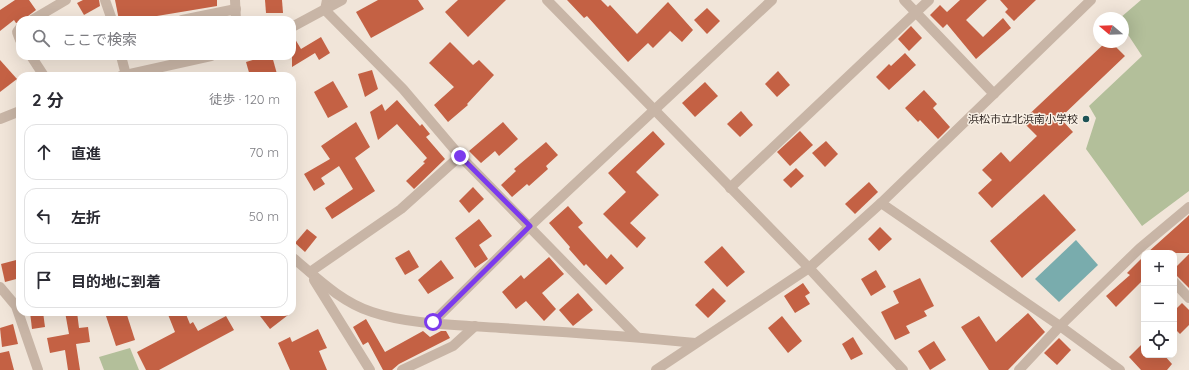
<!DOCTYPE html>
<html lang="ja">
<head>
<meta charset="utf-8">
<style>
  body { margin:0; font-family:Quicksand,"Noto Sans JP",sans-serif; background:#f7f7f7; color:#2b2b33 }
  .controls { position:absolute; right:12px; bottom:12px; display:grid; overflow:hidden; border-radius:8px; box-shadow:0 4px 16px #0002 }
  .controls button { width:36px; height:36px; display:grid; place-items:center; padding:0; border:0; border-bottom:1px solid #e1e1e2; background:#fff; color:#2b2b33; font:20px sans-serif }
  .compass { position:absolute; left:1093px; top:12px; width:36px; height:36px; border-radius:50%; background:#fff; box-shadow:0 4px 16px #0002; rotate:289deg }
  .stop { position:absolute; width:12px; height:12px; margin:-9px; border:3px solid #7c3aed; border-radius:50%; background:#fff }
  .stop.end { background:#7c3aed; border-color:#fff; box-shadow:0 1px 4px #0008 }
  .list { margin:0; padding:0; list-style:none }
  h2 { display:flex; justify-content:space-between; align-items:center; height:52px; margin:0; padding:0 16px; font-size:17px }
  h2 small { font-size:13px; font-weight:400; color:#7c7c81 }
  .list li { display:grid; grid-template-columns:26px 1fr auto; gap:12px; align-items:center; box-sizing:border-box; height:56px; margin:0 8px 8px; padding:0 8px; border:1px solid #e1e1e2; border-radius:12px }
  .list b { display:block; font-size:15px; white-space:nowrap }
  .list em { font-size:13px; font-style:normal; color:#7c7c81 }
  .icon { flex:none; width:22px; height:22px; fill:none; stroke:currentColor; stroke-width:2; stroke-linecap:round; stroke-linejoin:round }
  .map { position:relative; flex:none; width:1189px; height:370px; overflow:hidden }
  .search { position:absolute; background:#fff; box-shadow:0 4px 16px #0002; left:16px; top:16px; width:280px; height:44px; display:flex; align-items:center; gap:10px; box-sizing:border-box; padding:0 14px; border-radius:12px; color:#7c7c81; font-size:15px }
  .panel { position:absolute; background:#fff; box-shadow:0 4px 16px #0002; left:16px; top:72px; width:280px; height:244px; border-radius:12px }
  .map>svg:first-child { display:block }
</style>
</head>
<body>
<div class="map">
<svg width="1189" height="370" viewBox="0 0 1189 370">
  <rect width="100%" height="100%" fill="#f1e5d9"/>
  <g fill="#b3bf9a">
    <polygon points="1141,0 1189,0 1189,191 1142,226 1086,149 1096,118 1089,106 1142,56 1123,27 1123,18 1120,18"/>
    <polygon points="130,348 139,370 104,370 99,357"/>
  </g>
  <polygon fill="#79acad" points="1076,240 1098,265 1059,302 1035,279"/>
  <g fill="#c46144">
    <polygon points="15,0 29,0 36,10 20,22 16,23 14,20 0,31 0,10"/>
    <polygon points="83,0 99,0 100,6 84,15 77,3"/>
    <polygon points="115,0 217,0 217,6 133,20 119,20"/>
    <polygon points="265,0 282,0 283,13 266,13"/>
    <polygon points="378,0 418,0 424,9 371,38 356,12"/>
    <polygon points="458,0 506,0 468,37 445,12"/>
    <polygon points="567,0 601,0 608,7 610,5 637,34 668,2 693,30 682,42 670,31 653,48 648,43 628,62 587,16 584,18"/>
    <polygon points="960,0 987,0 966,20 983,37 1003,18 1011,28 976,59 947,24 943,28 930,15 940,5 947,12"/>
    <polygon points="1000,0 1036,0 1014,21 1005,12 1008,9"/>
    <polygon points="707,8 720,21 707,34 694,20"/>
    <polygon points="911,26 922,38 909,51 898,39"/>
    <polygon points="292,34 301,49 321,37 330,53 319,60 315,53 292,67"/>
    <polygon points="450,42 473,65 479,60 494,75 467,104 468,105 448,122 434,105 454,87 429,63"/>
    <polygon points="1106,42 1111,42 1125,56 1060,118 1073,132 992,208 978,193 992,180 982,170 1001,152 1010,162 1037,136 1022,121"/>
    <polygon points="905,53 916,65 889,90 876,77 889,64 891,66"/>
    <polygon points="266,56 272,56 277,74 271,76 250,76 246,62"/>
    <polygon points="0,60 17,79 0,92"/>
    <polygon points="372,70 378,89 365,97 358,74"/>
    <polygon points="778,71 790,85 777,97 765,84"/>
    <polygon points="333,81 348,107 328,118 314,92"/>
    <polygon points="705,82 718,96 695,117 682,103"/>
    <polygon points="924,90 937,104 933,108 950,127 938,139 920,120 918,122 905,108"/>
    <polygon points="397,100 420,126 422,124 430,134 426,137 445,159 414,189 406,181 425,163 423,162 427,158 397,124 378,140 370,112 382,104 385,111"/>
    <polygon points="741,111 753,125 740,137 727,124"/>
    <polygon points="356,122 370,147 355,158 375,191 332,219 325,208 353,189 339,166 321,178 325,184 314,191 304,174 330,159 321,146"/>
    <polygon points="503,122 518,139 499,156 495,151 481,163 469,151"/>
    <polygon points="653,131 665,144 636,172 659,195 630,223 646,238 637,248 603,214 626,192 608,173"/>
    <polygon points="800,131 813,145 790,166 777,152"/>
    <polygon points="826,141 838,154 825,167 812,153"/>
    <polygon points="546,142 558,155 546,166 548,169 529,186 527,184 512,197 501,185 516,171 514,169"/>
    <polygon points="796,168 804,176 791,188 783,180"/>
    <polygon points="869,182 878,192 855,214 845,204"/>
    <polygon points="473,187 484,199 469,213 459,201"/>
    <polygon points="1044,194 1076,230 1022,278 990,241"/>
    <polygon points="568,206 583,223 578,227 607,259 611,254 624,268 606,285 586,264 584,266 569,249 570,247 549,223"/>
    <polygon points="1189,215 1189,253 1147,253 1186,218"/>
    <polygon points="479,219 492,236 479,245 488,259 475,268 455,238"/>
    <polygon points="880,227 892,239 879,251 868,239"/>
    <polygon points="307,229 317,237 305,252 295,243"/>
    <polygon points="722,246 745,272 727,287 704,262"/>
    <polygon points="409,250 419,267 405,275 395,258"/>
    <polygon points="1189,254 1189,288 1174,273 1174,269"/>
    <polygon points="1144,256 1144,279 1116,307 1106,296 1130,275 1127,273"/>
    <polygon points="549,257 564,274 542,293 556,309 544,321 526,301 516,309 502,292 521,275 524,279"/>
    <polygon points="20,259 20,278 5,282 1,264"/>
    <polygon points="441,260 454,278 428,294 418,280"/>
    <polygon points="876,270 886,287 871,296 861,279"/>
    <polygon points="920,278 934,306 924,311 927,316 906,326 910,333 895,340 881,312 899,303 893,291"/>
    <polygon points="803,283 810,293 805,296 810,304 795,313 784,296"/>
    <polygon points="713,288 726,301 708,318 695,305"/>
    <polygon points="578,293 593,310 573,326 559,310"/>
    <polygon points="1182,303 1189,310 1189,325 1180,334 1174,328 1174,311"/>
    <polygon points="30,312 43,312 45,327 32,329"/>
    <polygon points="65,312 77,312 79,328 88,327 90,342 76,344 80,370 68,370 65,350 50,353 47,338 69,334"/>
    <polygon points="118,312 126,312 135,340 116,346 106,316"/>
    <polygon points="167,312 185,312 190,324 193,322 198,331 226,316 234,330 159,370 146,370 137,352 175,332"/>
    <polygon points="257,312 292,312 270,329"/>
    <polygon points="1028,313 1045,332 1008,370 989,370 961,327 979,316 996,342"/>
    <polygon points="782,316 802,341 788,353 768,328"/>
    <polygon points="366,319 385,352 423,331 430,337 441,331 446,331 450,338 399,364 392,370 383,370 368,342 363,345 353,327"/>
    <polygon points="13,324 18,344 2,347 0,328"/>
    <polygon points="318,329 327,348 319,351 327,370 290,370 278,343 290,337 292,342"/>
    <polygon points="853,337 863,354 851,360 842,344"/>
    <polygon points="1059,338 1071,350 1057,365 1044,353"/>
    <polygon points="934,341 946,360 930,370 918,351"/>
    <polygon points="1144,342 1144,355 1164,355 1172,364 1167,370 1141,370 1129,357"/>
    <polygon points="9,351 14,370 0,370 0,353"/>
  </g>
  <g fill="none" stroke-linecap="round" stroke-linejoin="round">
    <g stroke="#c8b5a6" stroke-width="10">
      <polyline points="105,0 112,20"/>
      <polyline points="235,0 236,20"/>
      <polyline points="327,0 325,10 403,89 460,156 637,337"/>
      <polyline points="547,0 809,268 903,370"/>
      <polyline points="904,0 994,94"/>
      <polyline points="32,20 66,0"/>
      <polyline points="182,20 236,9"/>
      <polyline points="292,27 342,0"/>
      <polyline points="20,28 17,32 20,40"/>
      <polyline points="31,56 44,76"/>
      <polyline points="121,56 126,75"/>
      <polyline points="121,76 211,56"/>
      <polyline points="0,119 20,111"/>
      <polyline points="730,188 929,0"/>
      <polyline points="881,203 1060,326 1120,370"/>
      <path d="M292,257C317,278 341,302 372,312C410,325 461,325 501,328C566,332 631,336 695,343"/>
      <polyline points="310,272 401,209 460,156"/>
      <polyline points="314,280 370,370"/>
      <polyline points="1174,282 1189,298"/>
      <polyline points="0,287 16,306 38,370"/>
      <polyline points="433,322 530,226 772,0"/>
      <polyline points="402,370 453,346 475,326"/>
      <polyline points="656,370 809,268 881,203 1091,0"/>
      <polyline points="1019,370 1060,326 1140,248 1189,207"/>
    </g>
  </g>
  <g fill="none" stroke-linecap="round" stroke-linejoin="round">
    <polyline stroke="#7c3aed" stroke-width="5" points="433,322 530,226 460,156"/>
  </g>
  <circle fill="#1d5255" stroke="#f9f0e5" stroke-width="1.5" cx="1086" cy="119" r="4"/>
  <g text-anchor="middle" stroke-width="3" stroke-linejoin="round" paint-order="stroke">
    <g font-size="11" fill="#352b27" stroke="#f9f0e5" text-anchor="end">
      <text x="1078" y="123">浜松市立北浜南小学校</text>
    </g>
  </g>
</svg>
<div class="controls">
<button>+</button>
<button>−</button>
<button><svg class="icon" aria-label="locate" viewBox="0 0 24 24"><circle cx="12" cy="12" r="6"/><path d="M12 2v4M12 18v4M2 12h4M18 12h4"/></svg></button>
</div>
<svg class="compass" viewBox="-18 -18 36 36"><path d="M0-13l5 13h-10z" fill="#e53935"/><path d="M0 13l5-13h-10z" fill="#7c7c81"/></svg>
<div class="stop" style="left:433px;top:322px"></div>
<div class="stop end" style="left:460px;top:156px"></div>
<div class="search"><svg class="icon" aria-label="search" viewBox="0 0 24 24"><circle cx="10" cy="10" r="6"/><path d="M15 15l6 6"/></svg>ここで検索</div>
<section class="panel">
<h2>2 分<small>徒歩 · 120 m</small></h2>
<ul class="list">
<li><svg class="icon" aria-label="ahead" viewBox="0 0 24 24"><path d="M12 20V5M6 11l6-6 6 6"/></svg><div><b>直進</b></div><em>70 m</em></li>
<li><svg class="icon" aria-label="left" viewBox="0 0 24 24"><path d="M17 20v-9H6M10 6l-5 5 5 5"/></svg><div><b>左折</b></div><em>50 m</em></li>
<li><svg class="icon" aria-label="arrive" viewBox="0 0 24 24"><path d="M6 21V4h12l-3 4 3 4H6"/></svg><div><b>目的地に到着</b></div></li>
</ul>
</section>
</div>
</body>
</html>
